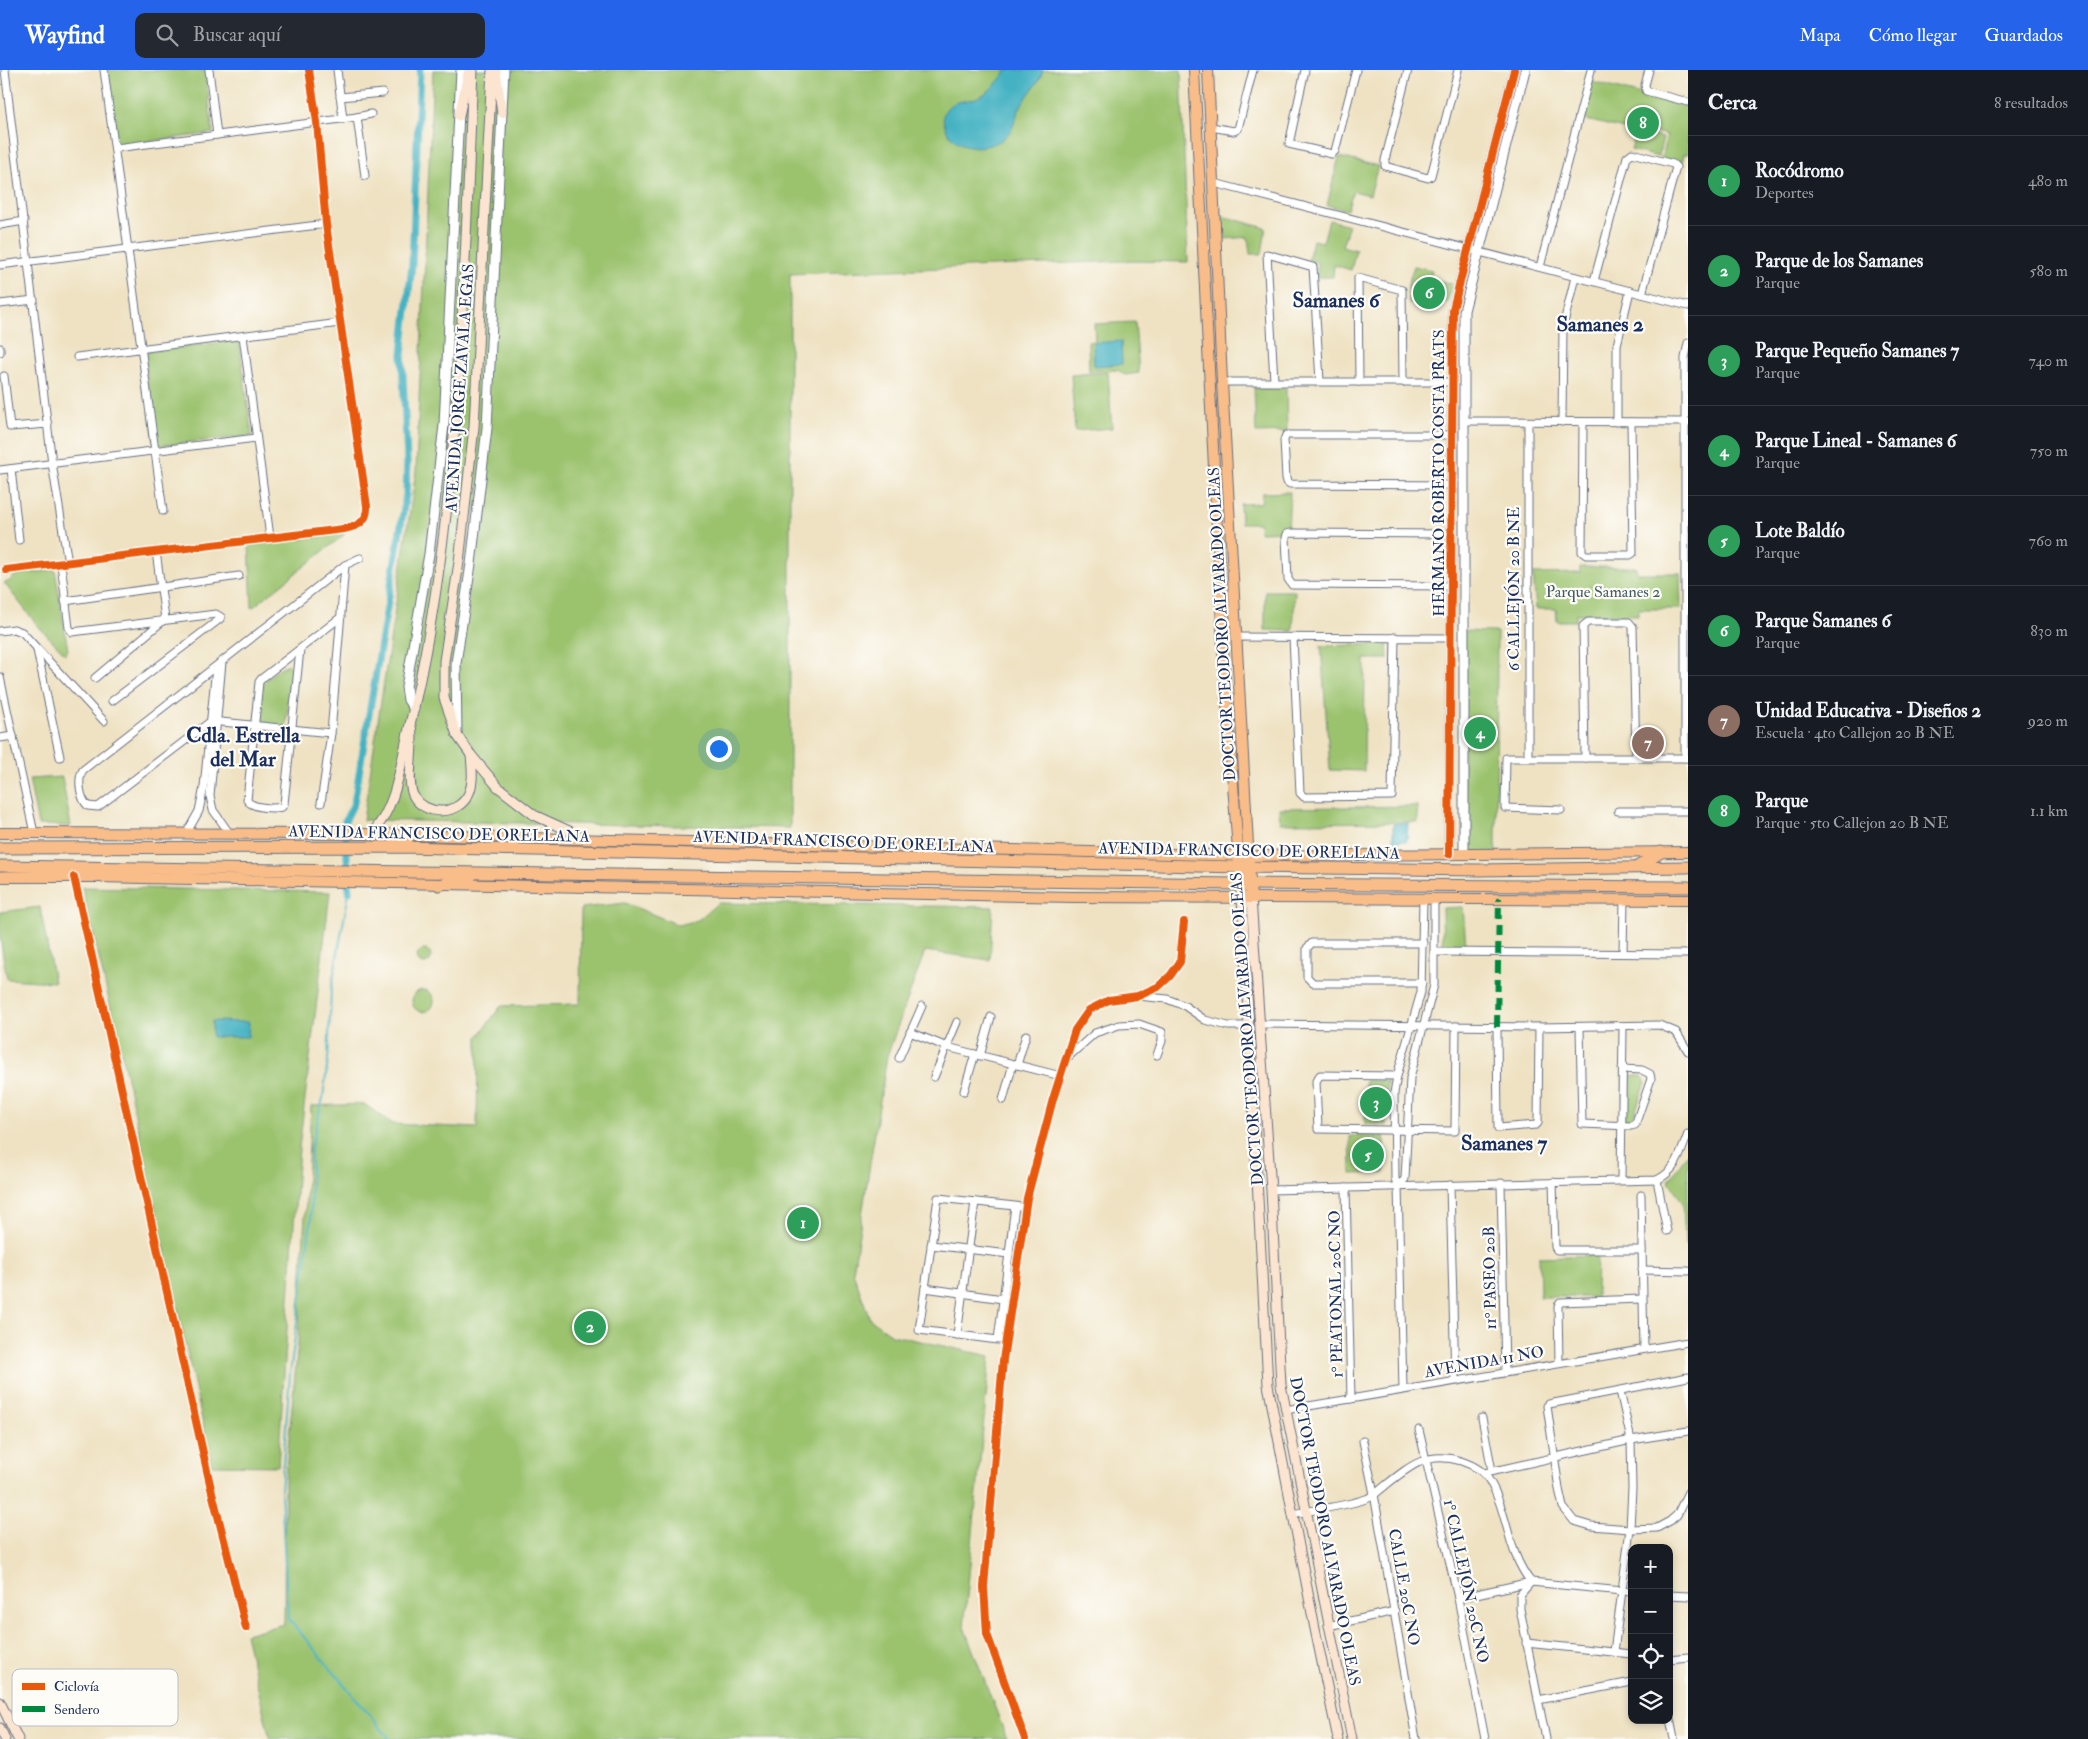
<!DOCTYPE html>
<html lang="es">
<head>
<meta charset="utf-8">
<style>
  body { margin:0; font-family:"IM FELL Double Pica",serif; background:#242831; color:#f1f3f6 }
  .controls { position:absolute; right:15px; bottom:15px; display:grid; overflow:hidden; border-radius:10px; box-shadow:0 2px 8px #0003 }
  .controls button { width:45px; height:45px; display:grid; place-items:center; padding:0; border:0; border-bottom:1px solid #363941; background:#171b24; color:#f1f3f6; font:25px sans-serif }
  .you { position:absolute; left:718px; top:678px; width:18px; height:18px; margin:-12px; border:4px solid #fff; border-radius:50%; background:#1a73e8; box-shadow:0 0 0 8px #1a73e833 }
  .badge { display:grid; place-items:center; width:32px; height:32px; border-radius:50%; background:#2563eb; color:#fff; font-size:16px; font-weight:700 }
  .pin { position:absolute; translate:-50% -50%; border:2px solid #fff; box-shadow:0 1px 5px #0006 }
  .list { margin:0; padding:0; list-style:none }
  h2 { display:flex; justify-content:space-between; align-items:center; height:65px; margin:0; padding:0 20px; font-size:21px }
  h2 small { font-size:16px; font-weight:400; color:#9ea1a6 }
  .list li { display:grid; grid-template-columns:32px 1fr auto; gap:15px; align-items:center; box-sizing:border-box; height:90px; padding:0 20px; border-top:1px solid #363941 }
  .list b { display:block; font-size:19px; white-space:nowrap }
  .list p { margin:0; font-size:16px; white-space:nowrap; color:#9ea1a6 }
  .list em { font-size:16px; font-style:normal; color:#9ea1a6 }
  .icon { flex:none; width:28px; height:28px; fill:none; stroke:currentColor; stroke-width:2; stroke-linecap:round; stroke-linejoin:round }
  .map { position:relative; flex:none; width:1688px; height:1669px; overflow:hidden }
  header { display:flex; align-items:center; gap:30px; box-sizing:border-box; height:70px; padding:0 25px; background:#2563eb; color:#fff }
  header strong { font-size:24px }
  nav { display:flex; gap:28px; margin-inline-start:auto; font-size:18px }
  .search { width:350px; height:45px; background:#242831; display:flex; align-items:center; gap:12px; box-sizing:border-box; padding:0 18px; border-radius:10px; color:#9ea1a6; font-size:19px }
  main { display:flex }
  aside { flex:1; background:#171b24 }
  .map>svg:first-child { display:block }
</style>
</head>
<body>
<header>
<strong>Wayfind</strong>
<div class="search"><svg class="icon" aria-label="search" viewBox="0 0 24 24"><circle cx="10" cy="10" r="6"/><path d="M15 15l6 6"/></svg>Buscar aquí</div>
<nav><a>Mapa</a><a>Cómo llegar</a><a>Guardados</a></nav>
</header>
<main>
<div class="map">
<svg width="1688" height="1669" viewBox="0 0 1688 1669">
  <rect width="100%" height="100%" fill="#fdfcf7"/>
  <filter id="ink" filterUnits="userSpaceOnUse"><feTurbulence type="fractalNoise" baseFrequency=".02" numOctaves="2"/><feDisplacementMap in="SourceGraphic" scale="10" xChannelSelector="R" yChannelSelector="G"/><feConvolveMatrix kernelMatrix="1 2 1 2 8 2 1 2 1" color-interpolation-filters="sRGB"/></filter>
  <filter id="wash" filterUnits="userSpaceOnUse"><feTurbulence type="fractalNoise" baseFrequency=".0096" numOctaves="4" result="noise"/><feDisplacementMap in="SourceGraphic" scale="20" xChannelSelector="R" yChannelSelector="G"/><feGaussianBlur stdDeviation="1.12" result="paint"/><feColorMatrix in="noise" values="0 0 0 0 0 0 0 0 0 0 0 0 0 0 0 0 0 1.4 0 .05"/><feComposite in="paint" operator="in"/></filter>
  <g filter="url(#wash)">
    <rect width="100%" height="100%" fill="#efe2c2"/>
    <g fill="#9bc36e" stroke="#5b7966">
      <polygon points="107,0 205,0 213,63 116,76"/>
      <polygon points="433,0 1181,0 1188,192 1122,191 790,204 790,758 363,750 416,401"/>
      <polygon points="1592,12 1688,37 1688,84 1684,84 1682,93 1661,88 1667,65 1634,57 1632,61 1582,49"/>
      <polygon points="1636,61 1663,68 1658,87 1631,80"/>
      <polygon points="1339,87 1378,96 1370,125 1353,121 1347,140 1327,135"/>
      <polygon points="1222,146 1266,158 1262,184 1250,184 1248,167 1224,169"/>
      <polygon points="1329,150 1349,155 1342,176 1356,180 1351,200 1334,195 1333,207 1317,207 1317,192 1308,190 1313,170 1323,172"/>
      <polygon points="1414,196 1432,200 1430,209 1451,213 1448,232 1409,233 1408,214"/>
      <polygon points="1135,252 1139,303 1125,305 1118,300 1089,301 1088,272 1095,271 1094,254"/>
      <polygon points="239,270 252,366 154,376 144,282"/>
      <polygon points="1108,302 1112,358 1075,361 1071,305"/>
      <polygon points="1254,318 1286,318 1287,362 1256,363"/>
      <polygon points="1290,422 1288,461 1260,462 1259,453 1241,453 1240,434 1261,433 1262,423"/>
      <polygon points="345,464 252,538 249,475"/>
      <polygon points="1580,497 1636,497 1637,503 1680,503 1681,539 1638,539 1638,545 1576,544 1576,551 1557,551 1556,539 1536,539 1533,504 1580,503"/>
      <polygon points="55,500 68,580 65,584 38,556 4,513 10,511 15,505"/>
      <polygon points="1265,521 1295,521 1293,561 1265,560"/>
      <polygon points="1463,561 1497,562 1496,783 1464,784"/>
      <polygon points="1387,574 1388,589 1365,589 1364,701 1330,700 1321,576"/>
      <polygon points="288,594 291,599 286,658 256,655 259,615 280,598"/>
      <polygon points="62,707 71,756 38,755 29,709"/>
      <polygon points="1417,736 1418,752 1280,753 1279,738"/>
      <polygon points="82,817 330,822 299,1078 278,1396 212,1395 120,976"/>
      <polygon points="625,833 679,855 698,850 718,833 993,837 990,890 925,881 887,986 853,1202 870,1249 892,1265 990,1286 964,1557 1007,1669 270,1669 245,1564 284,1554 285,1410 298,1273 311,1036 364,1034 393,1054 477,1058 478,967 501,936 580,934 581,838"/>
      <polygon points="40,837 54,912 7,909 0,868 0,842"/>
      <polygon points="1463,837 1466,876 1443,877 1442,838"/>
      <circle cx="424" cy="887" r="7"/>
      <circle cx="423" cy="931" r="11"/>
      <polygon points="1624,1005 1642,1006 1646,1012 1631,1053 1624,1053"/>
      <polygon points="1365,1010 1387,1011 1386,1055 1365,1054"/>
      <polygon points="1384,1065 1385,1103 1351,1104 1350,1066"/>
      <polygon points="1688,1082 1688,1175 1685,1175 1683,1133 1669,1111"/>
      <polygon points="1597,1185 1596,1227 1540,1227 1539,1187"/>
    </g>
    <g fill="#45b2c3" stroke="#307090">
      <path d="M1007,0H1043C1039,14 1028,23 1021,36C1015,46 1015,58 1006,66C989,83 952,80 945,56C943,51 942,45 945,41C951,30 965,32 976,28C990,23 998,12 1007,0Z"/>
      <polygon points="1121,271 1122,294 1094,296 1093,273"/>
      <polygon points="1408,753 1407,771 1393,771 1393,754"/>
      <polygon points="212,951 249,952 248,967 212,967"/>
    </g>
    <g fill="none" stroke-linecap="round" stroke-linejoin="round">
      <polyline stroke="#45b2c3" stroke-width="2" points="349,822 331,920 328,990 323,1028 311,1078 311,1150 290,1304 281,1421 288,1548 390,1669"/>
      <polyline stroke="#45b2c3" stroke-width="7" points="349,822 345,751 354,733 406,425 407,391 402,284 412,195 420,0"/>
    </g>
  </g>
  <g filter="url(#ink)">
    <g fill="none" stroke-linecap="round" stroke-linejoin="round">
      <g stroke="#656e81" stroke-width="9">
        <g id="minor">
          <polyline points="5,0 52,393 68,493"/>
          <polyline points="104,0 163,441"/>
          <polyline points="209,0 217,65"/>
          <polyline points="337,0 343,49"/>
          <polyline points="1305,0 1289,74 1332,84 1335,81 1356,0"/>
          <polyline points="1408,0 1385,90 1385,96 1428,108 1431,106 1458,0"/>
          <polyline points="1649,0 1645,15 1646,21 1688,32"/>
          <polyline points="340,27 383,23"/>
          <polyline points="357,47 371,44"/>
          <polyline points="1211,57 1234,61 1238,59 1253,0"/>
          <polyline points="116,78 357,47 365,106"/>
          <polyline points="1214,113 1688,236"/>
          <polyline points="0,155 24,151"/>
          <polyline points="0,195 326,154"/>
          <polyline points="1540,197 1591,0"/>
          <polyline points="1594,211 1627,87 1632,83 1673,94 1676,97 1642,224"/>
          <polyline points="0,234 34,230"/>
          <polyline points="243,266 270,467"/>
          <polyline points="0,278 0,282"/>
          <polyline points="77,287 340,253"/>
          <polyline points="4,306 10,357 48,354"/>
          <polyline points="1274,311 1267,184 1313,197 1320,311"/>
          <polyline points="1222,312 1453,312"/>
          <polyline points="1359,312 1358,208 1402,220 1403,312"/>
          <polyline points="1464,351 1688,352"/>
          <polyline points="1528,352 1528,687"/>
          <polyline points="1562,352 1563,257 1575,207"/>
          <polyline points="1583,352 1582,482 1586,485 1630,485 1633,483 1631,352"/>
          <polyline points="1617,352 1617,275 1630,221"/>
          <polyline points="11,399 19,470"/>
          <polyline points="0,400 256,368"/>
          <polyline points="1452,415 1290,414 1287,412 1286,408 1284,370 1286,365 1453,365"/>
          <polyline points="156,481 165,549"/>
          <polyline points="61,494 69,558 72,562 216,544 221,547 220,549 112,631"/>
          <path d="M6,500L344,459C358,456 368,452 367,436L326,154L317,52L309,0"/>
          <polyline points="1451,516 1292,515 1288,509 1286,468 1287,464 1291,463 1452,464"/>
          <polyline points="65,531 239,506"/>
          <polyline points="0,561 14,559 22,562 104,651"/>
          <polyline points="1236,567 1451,568"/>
          <polyline points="1293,567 1300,723 1304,727 1392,726 1395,567"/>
          <path d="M300,579L284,734L282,737C273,739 251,738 247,730L259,612L261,609L341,547"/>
          <polyline points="37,580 60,687"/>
          <polyline points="222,592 210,726 213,740 230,764"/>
          <polyline points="0,607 34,763"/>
          <polyline points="95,608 165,549"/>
          <path d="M331,663L211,651L98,737L88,736C80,729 77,709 83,700L345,495L360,488"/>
          <polyline points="0,668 13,666"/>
          <polyline points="1585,688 1583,556 1588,552 1629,552 1633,557 1636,688"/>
          <polyline points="1685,688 1685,288 1688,273"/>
          <polyline points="321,733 331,663 345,495"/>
          <polyline points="1561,740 1505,738 1506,688 1688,688"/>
          <polyline points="1618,741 1688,741"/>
          <polyline points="186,764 199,741 204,717 216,597"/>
          <polyline points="74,807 210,1414 246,1558"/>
          <polyline points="1423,829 1421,922 1397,1006 1394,1023 1395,1109 1398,1116 1405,1109 1410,1008 1434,915 1434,829"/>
          <polyline points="1434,882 1688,884"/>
          <polyline points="1623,883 1624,829"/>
          <polyline points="1422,913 1313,913 1307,907 1307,878 1312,873 1423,873"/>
          <polyline points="1138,926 1167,929 1185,936 1205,950 1228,956 1250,956"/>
          <polyline points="1260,954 1539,957 1659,955 1676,962 1688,981"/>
          <polyline points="1497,957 1498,1058 1536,1055 1538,1053 1539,957"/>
          <polyline points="1580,957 1582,1054 1631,1056 1635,1055 1651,1009 1650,1004 1642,1000 1622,999"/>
          <polyline points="910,962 947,977 1061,1006"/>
          <polyline points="980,986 991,947"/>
          <polyline points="899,988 922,936"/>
          <polyline points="1066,989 1095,963 1119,955 1139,954 1162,962 1162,971 1157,985"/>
          <polyline points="1017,995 1026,965"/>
          <polyline points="1397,1006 1320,1005 1316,1011 1318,1059 1455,1061 1456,956"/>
          <polyline points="934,1007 957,952"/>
          <polyline points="964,1021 975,984"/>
          <polyline points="1003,1030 1013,994"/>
          <polyline points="1621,1110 1623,957"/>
          <polyline points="1657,1110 1667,1161"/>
          <polyline points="1553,1112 1555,1177 1557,1180 1642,1180"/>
          <polyline points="1501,1113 1505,1302"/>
          <polyline points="1450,1115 1455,1310"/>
          <polyline points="1398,1116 1403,1319"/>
          <polyline points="1346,1118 1351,1329"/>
          <path d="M1271,1120L1657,1110C1677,1100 1680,1084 1688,1064"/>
          <polyline points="1641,1125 1644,1279"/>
          <polyline points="1015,1136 998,1270 919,1260 938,1128 1015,1136 1025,1138"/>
          <polyline points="931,1175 1009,1184"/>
          <polyline points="1642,1200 1688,1201"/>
          <polyline points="925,1218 1003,1229"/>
          <polyline points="957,1265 975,1132"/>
          <polyline points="1559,1293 1558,1236 1560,1232 1642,1229"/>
          <polyline points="1688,1307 1549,1334 1547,1336 1559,1419 1563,1437 1574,1451 1591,1456 1630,1459 1657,1458 1670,1451 1677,1445 1688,1422"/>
          <polyline points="1285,1340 1688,1272"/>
          <polyline points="1482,1348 1492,1401"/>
          <polyline points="1419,1360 1458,1528 1485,1669"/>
          <polyline points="1363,1371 1374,1424 1416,1669"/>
          <polyline points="1485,1403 1631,1370 1688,1361"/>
          <path d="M1292,1444C1313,1440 1354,1435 1371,1427C1376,1424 1381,1419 1386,1415C1411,1395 1428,1381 1461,1391C1473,1395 1483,1400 1489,1410C1509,1443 1506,1481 1531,1512L1520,1525V1539L1546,1669"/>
          <polyline points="1669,1525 1688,1526"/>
          <polyline points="1458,1528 1531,1512 1632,1522"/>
          <polyline points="1328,1556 1395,1541"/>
          <polyline points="1526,1573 1632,1584"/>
          <polyline points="1614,1582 1630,1459 1632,1418 1631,1370 1620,1321"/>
          <polyline points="1669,1589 1688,1587"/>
          <polyline points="1538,1630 1632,1612"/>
          <polyline points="1669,1644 1674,1669"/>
          <polyline points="1025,1669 987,1564 984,1517 1003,1290 1027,1128 1053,1029 1075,960 1089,940 1109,930 1138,926 1158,917 1170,906 1180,892 1184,852"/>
        </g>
      </g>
      <g stroke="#656e81" stroke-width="11">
        <g id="tertiary">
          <polyline points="414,639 408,630 406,617 429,484 444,355 461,0"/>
          <polyline points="457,665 456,593 471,494 487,358 504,0"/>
          <polyline points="1449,784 1453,239 1514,0"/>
          <polyline points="1464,784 1464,241 1525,0"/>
        </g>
      </g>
      <g stroke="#656e81" stroke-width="11">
        <g id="secondary">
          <polyline points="492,0 474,357 459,492 444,591 444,628 457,665 471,685 498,717 534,745 587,769"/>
          <polyline points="496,0 502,43"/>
          <polyline points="459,46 468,3"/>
          <path d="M411,656C415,676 406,710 413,725C425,747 459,746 469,723C474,711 472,698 471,685"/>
          <path d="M371,764C396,739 400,697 408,663C461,446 463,222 473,0"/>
          <polyline points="1242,828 1268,1315 1315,1559 1338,1669"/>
          <polyline points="1251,828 1271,1120 1281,1315 1352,1669"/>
          <polyline points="0,1632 18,1669"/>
          <polyline points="0,1658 5,1669"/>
        </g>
      </g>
      <g stroke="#656e81" stroke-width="12">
        <g id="primary">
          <polyline points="1194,0 1224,596 1241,820"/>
          <polyline points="1208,0 1222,312 1251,828"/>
          <polyline points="0,763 371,764 1250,786 1688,782"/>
          <polyline points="0,807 96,807 1073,827 1688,830"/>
        </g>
      </g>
      <g stroke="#656e81" stroke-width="13">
        <g id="trunk">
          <polyline points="389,765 408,774"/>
          <polyline points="0,778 404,777 1239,797 1478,800 1688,797"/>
          <polyline points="0,796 1234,814 1688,817"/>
          <polyline points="1639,796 1661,782"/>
          <polyline points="439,815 471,806"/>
        </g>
      </g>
      <use href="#minor" stroke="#fff" stroke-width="7"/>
      <use href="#tertiary" stroke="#fff" stroke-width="9"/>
      <use href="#secondary" stroke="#fce5d0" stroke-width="9"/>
      <use href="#primary" stroke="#f8bd89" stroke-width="10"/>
      <use href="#trunk" stroke="#f8bd89" stroke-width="11"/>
      <polyline stroke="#00873e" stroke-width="6" stroke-dasharray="12 6" stroke-linecap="butt" points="1497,957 1499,828"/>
      <g stroke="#fdfcf7" stroke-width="11">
        <g id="cycleway">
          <path d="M6,500L344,459C358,456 368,452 367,436L326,154L317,52L309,0"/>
          <polyline points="1449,784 1453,239 1514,0"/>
          <polyline points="74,807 210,1414 246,1558"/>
          <polyline points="1025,1669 987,1564 984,1517 1003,1290 1027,1128 1053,1029 1075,960 1089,940 1109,930 1138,926 1158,917 1170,906 1180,892 1184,852"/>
        </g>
      </g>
      <use href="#cycleway" stroke="#e8590c" stroke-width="8"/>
    </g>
  </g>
  <g text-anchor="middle" stroke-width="4.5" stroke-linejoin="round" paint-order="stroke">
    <g font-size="16" fill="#1b2f5e" stroke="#fdfcf7">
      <text transform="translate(459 318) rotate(-86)" y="6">AVENIDA JORGE ZAVALA EGAS</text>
      <text transform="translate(1438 403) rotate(-90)" y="6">HERMANO ROBERTO COSTA PRATS</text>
      <text transform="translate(1513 519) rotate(-90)" y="6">6 CALLEJÓN 20 B NE</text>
      <text transform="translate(1221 554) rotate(-93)" y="6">DOCTOR TEODORO ALVARADO OLEAS</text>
      <text transform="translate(439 763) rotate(1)" y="6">AVENIDA FRANCISCO DE ORELLANA</text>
      <text transform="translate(844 771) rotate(2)" y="6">AVENIDA FRANCISCO DE ORELLANA</text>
      <text transform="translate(1249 780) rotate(1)" y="6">AVENIDA FRANCISCO DE ORELLANA</text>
      <text transform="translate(1246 959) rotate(-94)" y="6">DOCTOR TEODORO ALVARADO OLEAS</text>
      <text transform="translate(1489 1208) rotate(-91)" y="6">11° PASEO 20B</text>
      <text transform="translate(1335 1224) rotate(-91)" y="6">1° PEATONAL 20C NO</text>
      <text transform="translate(1484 1291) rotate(-10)" y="6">AVENIDA 11 NO</text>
      <text transform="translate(1326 1461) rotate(79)" y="6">DOCTOR TEODORO ALVARADO OLEAS</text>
      <text transform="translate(1467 1511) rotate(78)" y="6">1° CALLEJÓN 20C NO</text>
      <text transform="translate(1405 1517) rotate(80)" y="6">CALLE 20C NO</text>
    </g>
    <g font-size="16" fill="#415b63" stroke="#fdfcf7">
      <text x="1603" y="527">Parque Samanes 2</text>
    </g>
    <g font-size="21" font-weight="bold" fill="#1b2f5e" stroke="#fdfcf7">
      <text x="1336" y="237">Samanes 6</text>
      <text x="1600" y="261">Samanes 2</text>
      <text x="243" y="672">Cdla. Estrella<tspan x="243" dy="24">del Mar</tspan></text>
      <text x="1504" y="1080">Samanes 7</text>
    </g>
  </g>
  <rect x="12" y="1599" width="166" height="57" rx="8" fill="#fdfcf7" stroke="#b9bec9" stroke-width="1"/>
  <rect x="22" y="1613" width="23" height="7" fill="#e8590c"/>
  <rect x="22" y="1636" width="23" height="6" fill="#00873e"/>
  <g font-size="14" fill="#1b2f5e">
    <text x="54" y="1621">Ciclovía</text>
    <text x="54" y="1644">Sendero</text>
  </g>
</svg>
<div class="controls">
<button>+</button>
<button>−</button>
<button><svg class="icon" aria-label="locate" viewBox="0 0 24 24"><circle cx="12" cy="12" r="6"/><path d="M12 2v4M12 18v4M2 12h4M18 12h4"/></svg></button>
<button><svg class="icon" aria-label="layers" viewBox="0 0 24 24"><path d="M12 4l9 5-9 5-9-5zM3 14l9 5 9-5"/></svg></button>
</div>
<div class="you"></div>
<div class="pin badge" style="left:803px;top:1153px;background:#2e9e5b">1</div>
<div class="pin badge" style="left:590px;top:1257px;background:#2e9e5b">2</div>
<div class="pin badge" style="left:1376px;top:1033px;background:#2e9e5b">3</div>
<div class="pin badge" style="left:1480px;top:663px;background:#2e9e5b">4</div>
<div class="pin badge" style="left:1368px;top:1085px;background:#2e9e5b">5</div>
<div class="pin badge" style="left:1429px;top:223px;background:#2e9e5b">6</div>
<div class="pin badge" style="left:1648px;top:673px;background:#8d6e63">7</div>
<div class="pin badge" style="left:1643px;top:53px;background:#2e9e5b">8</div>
</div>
<aside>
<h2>Cerca<small>8 resultados</small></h2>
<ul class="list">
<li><span class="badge" style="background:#2e9e5b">1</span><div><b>Rocódromo</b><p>Deportes</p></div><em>480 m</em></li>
<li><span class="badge" style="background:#2e9e5b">2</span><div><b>Parque de los Samanes</b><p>Parque</p></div><em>580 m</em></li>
<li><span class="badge" style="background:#2e9e5b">3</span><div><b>Parque Pequeño Samanes 7</b><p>Parque</p></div><em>740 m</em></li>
<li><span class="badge" style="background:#2e9e5b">4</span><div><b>Parque Lineal - Samanes 6</b><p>Parque</p></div><em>750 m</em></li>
<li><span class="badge" style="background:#2e9e5b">5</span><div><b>Lote Baldío</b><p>Parque</p></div><em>760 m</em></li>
<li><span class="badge" style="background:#2e9e5b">6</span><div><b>Parque Samanes 6</b><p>Parque</p></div><em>830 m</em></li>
<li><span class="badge" style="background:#8d6e63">7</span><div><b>Unidad Educativa - Diseños 2</b><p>Escuela · 4to Callejon 20 B NE</p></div><em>920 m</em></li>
<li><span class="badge" style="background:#2e9e5b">8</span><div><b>Parque</b><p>Parque · 5to Callejon 20 B NE</p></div><em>1.1 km</em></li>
</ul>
</aside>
</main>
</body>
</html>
